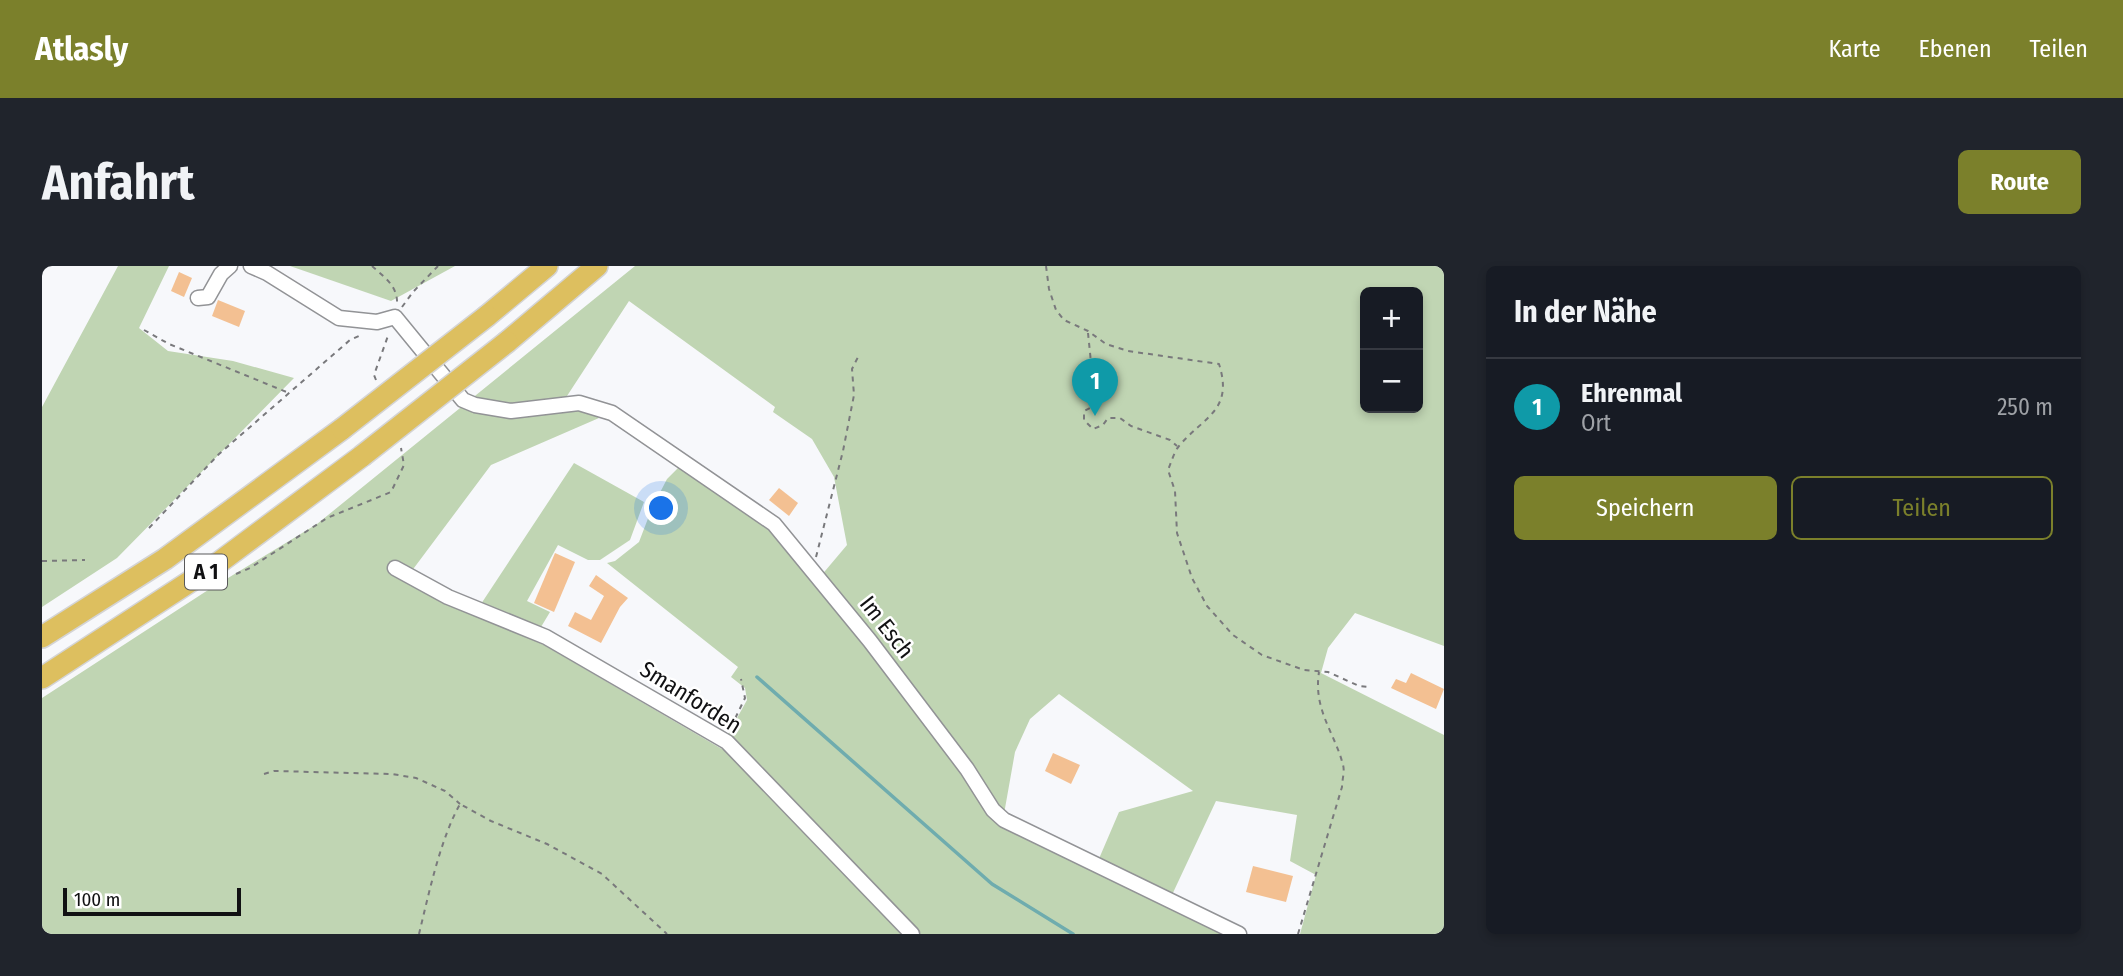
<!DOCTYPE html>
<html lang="de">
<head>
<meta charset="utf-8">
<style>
  body { margin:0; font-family:"Fira Sans Condensed",sans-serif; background:#20242c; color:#f1f3f6 }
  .controls { position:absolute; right:21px; top:21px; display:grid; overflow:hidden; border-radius:10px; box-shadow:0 4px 10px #0003 }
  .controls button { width:63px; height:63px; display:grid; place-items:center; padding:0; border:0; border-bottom:2px solid #363941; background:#171b24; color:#f1f3f6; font:35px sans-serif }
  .scale { position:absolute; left:21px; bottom:18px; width:178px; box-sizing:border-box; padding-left:7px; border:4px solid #111113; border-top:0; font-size:19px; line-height:24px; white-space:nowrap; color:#111113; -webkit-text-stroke:5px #fff; paint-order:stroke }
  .you { position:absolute; left:620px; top:243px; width:24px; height:24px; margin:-18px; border:5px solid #fff; border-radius:50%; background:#1a73e8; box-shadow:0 0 0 10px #1a73e833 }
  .badge { display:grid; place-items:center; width:46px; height:46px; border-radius:50%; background:#7b802b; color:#fff; font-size:23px; font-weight:700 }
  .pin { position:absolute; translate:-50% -58px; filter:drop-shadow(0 2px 4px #0008) }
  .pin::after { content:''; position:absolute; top:37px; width:24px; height:21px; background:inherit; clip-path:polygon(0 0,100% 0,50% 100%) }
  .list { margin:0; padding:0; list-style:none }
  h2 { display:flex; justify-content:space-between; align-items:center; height:91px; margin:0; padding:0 28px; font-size:30px }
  h2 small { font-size:23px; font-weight:400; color:#9ea1a6 }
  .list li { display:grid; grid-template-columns:46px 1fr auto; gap:21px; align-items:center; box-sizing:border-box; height:98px; padding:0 28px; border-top:2px solid #363941 }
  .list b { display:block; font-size:26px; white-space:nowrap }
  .list p { margin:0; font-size:23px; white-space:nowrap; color:#9ea1a6 }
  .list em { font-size:23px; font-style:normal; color:#9ea1a6 }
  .actions { display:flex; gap:14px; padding:21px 28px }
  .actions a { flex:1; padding:16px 0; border:2px solid #7b802b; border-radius:10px; text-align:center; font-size:24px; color:#7b802b }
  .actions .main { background:#7b802b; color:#fff }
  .map { position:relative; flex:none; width:1402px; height:668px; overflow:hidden; border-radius:10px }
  header { display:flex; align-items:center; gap:42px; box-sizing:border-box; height:98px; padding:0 35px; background:#7b802b; color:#fff }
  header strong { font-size:33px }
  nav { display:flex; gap:38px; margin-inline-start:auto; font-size:24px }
  .intro { display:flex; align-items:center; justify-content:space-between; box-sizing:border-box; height:168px; padding:0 42px }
  h1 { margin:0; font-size:49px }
  .button { padding:18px 32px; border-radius:10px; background:#7b802b; color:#fff; font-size:24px; font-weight:700 }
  main { display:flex; gap:42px; padding:0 42px }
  aside { flex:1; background:#171b24; border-radius:10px; box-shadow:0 4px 10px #0003 }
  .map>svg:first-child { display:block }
</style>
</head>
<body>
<header>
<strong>Atlasly</strong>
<nav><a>Karte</a><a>Ebenen</a><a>Teilen</a></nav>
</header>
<div class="intro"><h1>Anfahrt</h1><a class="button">Route</a></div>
<main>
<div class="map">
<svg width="1402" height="668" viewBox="0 0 1402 668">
  <rect width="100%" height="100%" fill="#f7f8fb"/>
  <g fill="#c0d5b3" fill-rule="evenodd">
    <polygon points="76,0 127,0 97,62 126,85 191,95 252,112 75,292 0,341 0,141"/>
    <polygon points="248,0 413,0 349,35"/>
    <path d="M593,0H1402V380L1313,347L1286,382L1279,407L1402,469V668H1258L1274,609L1248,595L1255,549L1174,535L1129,631L1056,595L1077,546L1151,525L1017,428L988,453L973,486L962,548L778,311L805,279L792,211L770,173L731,146L733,141L587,35L525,130L557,152L449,199L363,314L502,379L685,486L864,668H0V432L163,326L275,258ZM1323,26H1376V142H1323Z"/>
    <polygon points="532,197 602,236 588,274 558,294 546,294 516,279 485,335 508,346 496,366 439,338"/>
    <polygon points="640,198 730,259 825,375 949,546 1193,668 874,668 684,472 705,434 703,422 689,411 696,401 565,297 573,295 597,276 610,242 625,213"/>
  </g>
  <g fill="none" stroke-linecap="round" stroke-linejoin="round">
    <polyline stroke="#6facae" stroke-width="3.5" points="715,411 950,618 1031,668"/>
  </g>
  <g fill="#f3c092">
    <polygon points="137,6 150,12 142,31 129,25"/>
    <polygon points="176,34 203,45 197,61 170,50"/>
    <polygon points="737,222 756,237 747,250 727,234"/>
    <polygon points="513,287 533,296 512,346 492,337"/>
    <polygon points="554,309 586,332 578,341 559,377 526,360 533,346 549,354 562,330 547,320"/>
    <polygon points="1369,407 1402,423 1394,443 1349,422 1354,413 1364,417"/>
    <polygon points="1011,487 1038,499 1029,518 1003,505"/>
    <polygon points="1211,600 1251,610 1244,636 1204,626"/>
  </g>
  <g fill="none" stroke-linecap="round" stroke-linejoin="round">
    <g stroke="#929396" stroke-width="17">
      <g id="minor">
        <polyline points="209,0 225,7 297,52 335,56 353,51 421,134 433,139 469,145 537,137 570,147 732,258 828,375 925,503 951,544 962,554 1197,668"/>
        <polyline points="156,32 166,31 179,8 188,0"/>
        <polyline points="353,302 406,331 504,371 685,476 870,668"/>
      </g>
    </g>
    <g stroke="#d4d4d5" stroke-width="24">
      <g id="highway">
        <polyline points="445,50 505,0"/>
        <polyline points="465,76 555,0"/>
        <polyline points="0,371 123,293 300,163"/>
        <polyline points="0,412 175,298 320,190"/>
      </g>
    </g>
    <g stroke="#79797c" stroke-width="2" stroke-dasharray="5 5" stroke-linecap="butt">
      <path d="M330,0C342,11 356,20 355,38"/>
      <path d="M1004,0L1007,23L1014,44L1022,54L1046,65L1064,78L1086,85L1177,98C1192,145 1161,151 1137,180C1132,186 1129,197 1126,204L1133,225L1135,267L1150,312L1165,340L1191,369L1220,389L1262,404L1286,406L1317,420L1327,421"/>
      <polyline points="360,41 371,26 396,0"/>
      <polyline points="102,64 127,78 247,127"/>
      <polyline points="1046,67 1051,116 1051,134 1054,139 1042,145 1042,154 1051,163 1061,159 1066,152 1078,152 1089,160 1128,174 1135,180"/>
      <polyline points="334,114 332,109 347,67"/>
      <polyline points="107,262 177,188 308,74 319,69"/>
      <polyline points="774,291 801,185 812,129 810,103 817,89"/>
      <polyline points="0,295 43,294"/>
      <polyline points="194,308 208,302 285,252 349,226 362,199 359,182"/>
      <polyline points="689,461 703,432 699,413"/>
      <polyline points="222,508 232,505 350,508 374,512 403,525 418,538"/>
      <path d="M377,668C387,627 398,574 418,538L449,555L505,578L560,608L625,668"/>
      <path d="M1256,668L1300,521C1300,514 1303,505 1301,499C1293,467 1271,444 1277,406"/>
    </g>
    <use href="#minor" stroke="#fff" stroke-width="14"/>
    <use href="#highway" stroke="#ddbf5f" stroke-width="21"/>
    <g stroke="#d4d4d5" stroke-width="24" stroke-linecap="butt">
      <g id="highway-bridge">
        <polyline points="300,163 445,50"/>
        <polyline points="320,190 465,76"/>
      </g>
    </g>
    <use href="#highway-bridge" stroke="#ddbf5f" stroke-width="21"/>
  </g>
  <g text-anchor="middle" stroke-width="5" stroke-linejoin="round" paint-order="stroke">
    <rect fill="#fff" stroke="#58585a" stroke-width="2" x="143" y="288.5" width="42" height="35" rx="5"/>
    <g font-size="21" font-weight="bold" fill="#111113">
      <text x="164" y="313">A 1</text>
    </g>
    <g font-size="23" fill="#111113" stroke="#fff">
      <text transform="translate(845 361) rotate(52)" y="8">Im Esch</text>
      <text transform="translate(649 431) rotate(32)" y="8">Smanforden</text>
    </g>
  </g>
</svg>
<div class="controls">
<button>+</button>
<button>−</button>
</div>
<div class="scale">100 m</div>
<div class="you"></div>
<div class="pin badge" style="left:1053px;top:150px;background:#0f9aa8">1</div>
</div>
<aside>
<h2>In der Nähe<small></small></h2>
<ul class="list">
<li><span class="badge" style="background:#0f9aa8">1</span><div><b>Ehrenmal</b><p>Ort</p></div><em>250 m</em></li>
</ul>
<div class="actions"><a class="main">Speichern</a><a>Teilen</a></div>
</aside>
</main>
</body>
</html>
